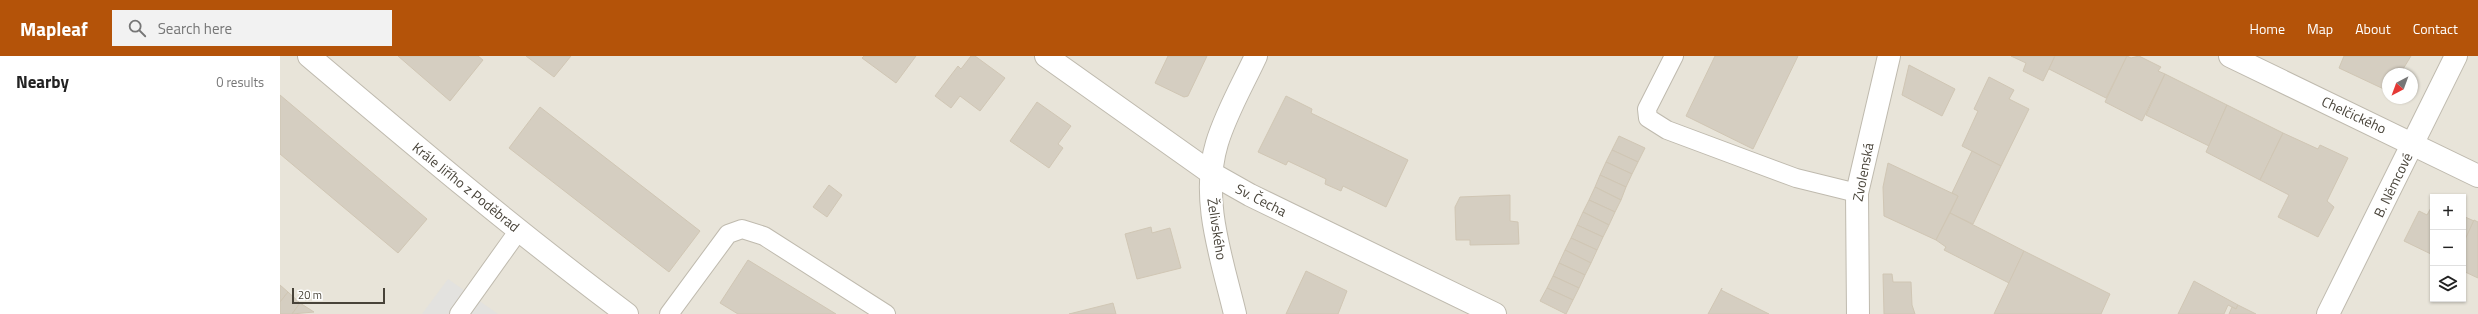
<!DOCTYPE html>
<html lang="en">
<head>
<meta charset="utf-8">
<style>
  body { margin:0; font-family:"Titillium Web",sans-serif; background:#f2f2f2; color:#222 }
  .controls { position:absolute; right:12px; bottom:12px; display:grid; overflow:hidden; border-radius:0px; box-shadow:0 1px 3px #0004 }
  .controls button { width:36px; height:36px; display:grid; place-items:center; padding:0; border:0; border-bottom:1px solid #e0e0e0; background:#fff; color:#222; font:20px sans-serif }
  .compass { position:absolute; left:2102px; top:12px; width:36px; height:36px; border-radius:50%; background:#fff; box-shadow:0 1px 3px #0004; rotate:221deg }
  .scale { position:absolute; left:12px; bottom:10px; width:93px; box-sizing:border-box; padding-left:4px; border:2px solid #484339; border-top:0; font-size:11px; line-height:14px; white-space:nowrap; color:#484339; -webkit-text-stroke:3px #fff; paint-order:stroke }
  .list { margin:0; padding:0; list-style:none }
  h2 { display:flex; justify-content:space-between; align-items:center; height:52px; margin:0; padding:0 16px; font-size:17px }
  h2 small { font-size:13px; font-weight:400; color:#767676 }
  .icon { flex:none; width:22px; height:22px; fill:none; stroke:currentColor; stroke-width:2; stroke-linecap:round; stroke-linejoin:round }
  .map { position:relative; flex:none; width:2198px; height:258px; overflow:hidden }
  header { display:flex; align-items:center; gap:24px; box-sizing:border-box; height:56px; padding:0 20px; background:#b45309; color:#fff }
  header strong { font-size:19px }
  nav { display:flex; gap:22px; margin-inline-start:auto; font-size:14px }
  .search { width:280px; height:36px; background:#f2f2f2; display:flex; align-items:center; gap:10px; box-sizing:border-box; padding:0 14px; border-radius:0px; color:#767676; font-size:15px }
  main { display:flex }
  aside { flex:1; background:#fff }
  .map>svg:first-child { display:block }
</style>
</head>
<body>
<header>
<strong>Mapleaf</strong>
<div class="search"><svg class="icon" aria-label="search" viewBox="0 0 24 24"><circle cx="10" cy="10" r="6"/><path d="M15 15l6 6"/></svg>Search here</div>
<nav><a>Home</a><a>Map</a><a>About</a><a>Contact</a></nav>
</header>
<main>
<aside>
<h2>Nearby<small>0 results</small></h2>
<ul class="list">
</ul>
</aside>
<div class="map">
<svg width="2198" height="258" viewBox="0 0 2198 258">
  <rect width="100%" height="100%" fill="#f4f2eb"/>
  <path fill="#e8e4d9" fill-rule="evenodd" d="M0,0H2198V258H0ZM2108,18H2132V42H2108ZM2153,141H2183V243H2153Z"/>
  <polygon fill="#e3e2df" points="168,223 218,258 142,258"/>
  <g fill="#d5cec1" stroke="#d0c6b4">
    <polygon points="118,0 198,0 203,4 170,45"/>
    <polygon points="246,0 291,0 274,21"/>
    <polygon points="584,0 636,0 616,27 582,2"/>
    <polygon points="691,0 695,0 725,22 700,55 680,40 671,52 655,40 678,10 681,13"/>
    <polygon points="888,0 927,0 908,40 904,41 875,27"/>
    <polygon points="1435,0 1518,0 1473,93 1406,60"/>
    <polygon points="1731,0 1775,0 1763,25 1743,15 1746,7"/>
    <polygon points="1775,0 1847,0 1826,42 1769,13"/>
    <polygon points="1847,0 1851,2 1859,0 1881,11 1878,15 1885,18 1862,65 1825,46"/>
    <polygon points="2064,0 2131,0 2120,18 2108,18 2108,35 2059,12"/>
    <polygon points="1629,9 1675,33 1662,60 1622,39"/>
    <polygon points="1885,18 1947,49 1929,90 1866,59"/>
    <polygon points="1709,21 1734,34 1729,43 1749,53 1721,110 1682,90 1698,55 1694,53"/>
    <polygon points="0,39 147,163 118,197 0,98"/>
    <polygon points="1006,40 1032,53 1031,57 1128,104 1106,151 1063,130 1061,135 1045,128 1046,123 1008,105 1006,109 978,96"/>
    <polygon points="757,46 791,70 778,88 783,92 769,112 730,85"/>
    <polygon points="1947,49 2003,77 1980,124 1926,96"/>
    <polygon points="260,51 420,175 389,216 229,92"/>
    <polygon points="2003,77 2038,93 2040,89 2068,102 2047,145 2054,151 2038,181 1998,161 2009,139 1980,124"/>
    <polygon points="1339,80 1365,92 1358,106 1332,94"/>
    <polygon points="1332,94 1358,106 1352,118 1326,106"/>
    <polygon points="1692,95 1721,110 1693,168 1670,157 1678,140 1672,137"/>
    <polygon points="1326,106 1352,118 1346,131 1320,119"/>
    <polygon points="1608,107 1678,140 1656,184 1604,160 1603,131"/>
    <polygon points="1320,119 1346,131 1341,144 1315,131"/>
    <polygon points="549,129 562,139 547,161 533,151"/>
    <polygon points="1315,131 1341,144 1335,156 1309,144"/>
    <polygon points="1230,139 1230,165 1238,166 1239,188 1190,189 1190,184 1176,184 1175,151 1180,141"/>
    <polygon points="1309,144 1335,156 1329,169 1303,156"/>
    <polygon points="2153,148 2153,199 2124,185 2139,155 2147,159"/>
    <polygon points="1303,156 1329,169 1323,181 1297,169"/>
    <polygon points="1670,157 1744,195 1729,227 1664,194 1666,191 1656,184"/>
    <polygon points="2183,160 2194,165 2183,188"/>
    <polygon points="2194,164 2198,166 2198,222 2183,215 2183,188"/>
    <polygon points="1297,169 1323,181 1317,194 1291,182"/>
    <polygon points="871,171 872,177 890,172 901,212 857,223 845,178"/>
    <polygon points="1291,182 1317,194 1311,207 1285,194"/>
    <polygon points="1285,194 1311,207 1305,219 1279,207"/>
    <polygon points="1744,195 1830,238 1821,258 1714,258"/>
    <polygon points="468,204 556,258 458,258 440,247"/>
    <polygon points="1279,207 1305,219 1299,232 1273,220"/>
    <polygon points="1026,215 1067,235 1058,258 1006,258"/>
    <polygon points="1603,218 1612,218 1613,226 1631,226 1632,249 1635,258 1604,258"/>
    <polygon points="1273,220 1299,232 1293,244 1267,232"/>
    <polygon points="1914,225 1958,249 1956,253 1948,249 1944,258 1898,258"/>
    <polygon points="0,229 8,236 0,246"/>
    <polygon points="1267,232 1293,244 1286,258 1260,245"/>
    <polygon points="1442,232 1441,234 1489,258 1428,258"/>
    <polygon points="8,236 20,247 12,258 0,258 0,246"/>
    <polygon points="20,247 34,256 12,258"/>
    <polygon points="833,247 836,258 789,258"/>
    <polygon points="1958,249 1976,258 1949,258 1952,251 1956,253"/>
  </g>
  <g fill="none" stroke-linecap="round" stroke-linejoin="round">
    <g stroke="#bfbaae" stroke-width="20">
      <g id="service">
        <polyline points="1394,0 1367,53 1368,62 1387,74 1516,122 1577,137"/>
        <polyline points="179,258 239,174"/>
        <polyline points="389,258 448,178 462,173 484,180 606,258"/>
      </g>
    </g>
    <g stroke="#bfbaae" stroke-width="24">
      <g id="minor">
        <path d="M29,0C133,88 237,176 347,258"/>
        <polyline points="766,0 931,117 970,139 1215,258"/>
        <polyline points="1950,0 2198,120"/>
        <path d="M955,258C942,203 920,143 937,87C946,57 963,28 976,0"/>
        <polyline points="1578,258 1577,137 1609,0"/>
        <polyline points="2048,258 2176,0"/>
      </g>
    </g>
    <use href="#service" stroke="#fff" stroke-width="18"/>
    <use href="#minor" stroke="#fff" stroke-width="22"/>
  </g>
  <g text-anchor="middle" stroke-width="4" stroke-linejoin="round" paint-order="stroke">
    <g font-size="14" fill="#484339" stroke="#fff">
      <text transform="translate(2074 59) rotate(25)" y="5">Chelčického</text>
      <text transform="translate(1583 116) rotate(-79)" y="5">Zvolenská</text>
      <text transform="translate(2113 129) rotate(-64)" y="5">B. Němcové</text>
      <text transform="translate(186 131) rotate(39)" y="5">Krále Jiřího z Poděbrad</text>
      <text transform="translate(981 144) rotate(27)" y="5">Sv. Čecha</text>
      <text transform="translate(937 173) rotate(81)" y="5">Želivského</text>
    </g>
  </g>
</svg>
<div class="controls">
<button>+</button>
<button>−</button>
<button><svg class="icon" aria-label="layers" viewBox="0 0 24 24"><path d="M12 4l9 5-9 5-9-5zM3 14l9 5 9-5"/></svg></button>
</div>
<svg class="compass" viewBox="-18 -18 36 36"><path d="M0-13l5 13h-10z" fill="#e53935"/><path d="M0 13l5-13h-10z" fill="#767676"/></svg>
<div class="scale">20 m</div>
</div>
</main>
</body>
</html>
